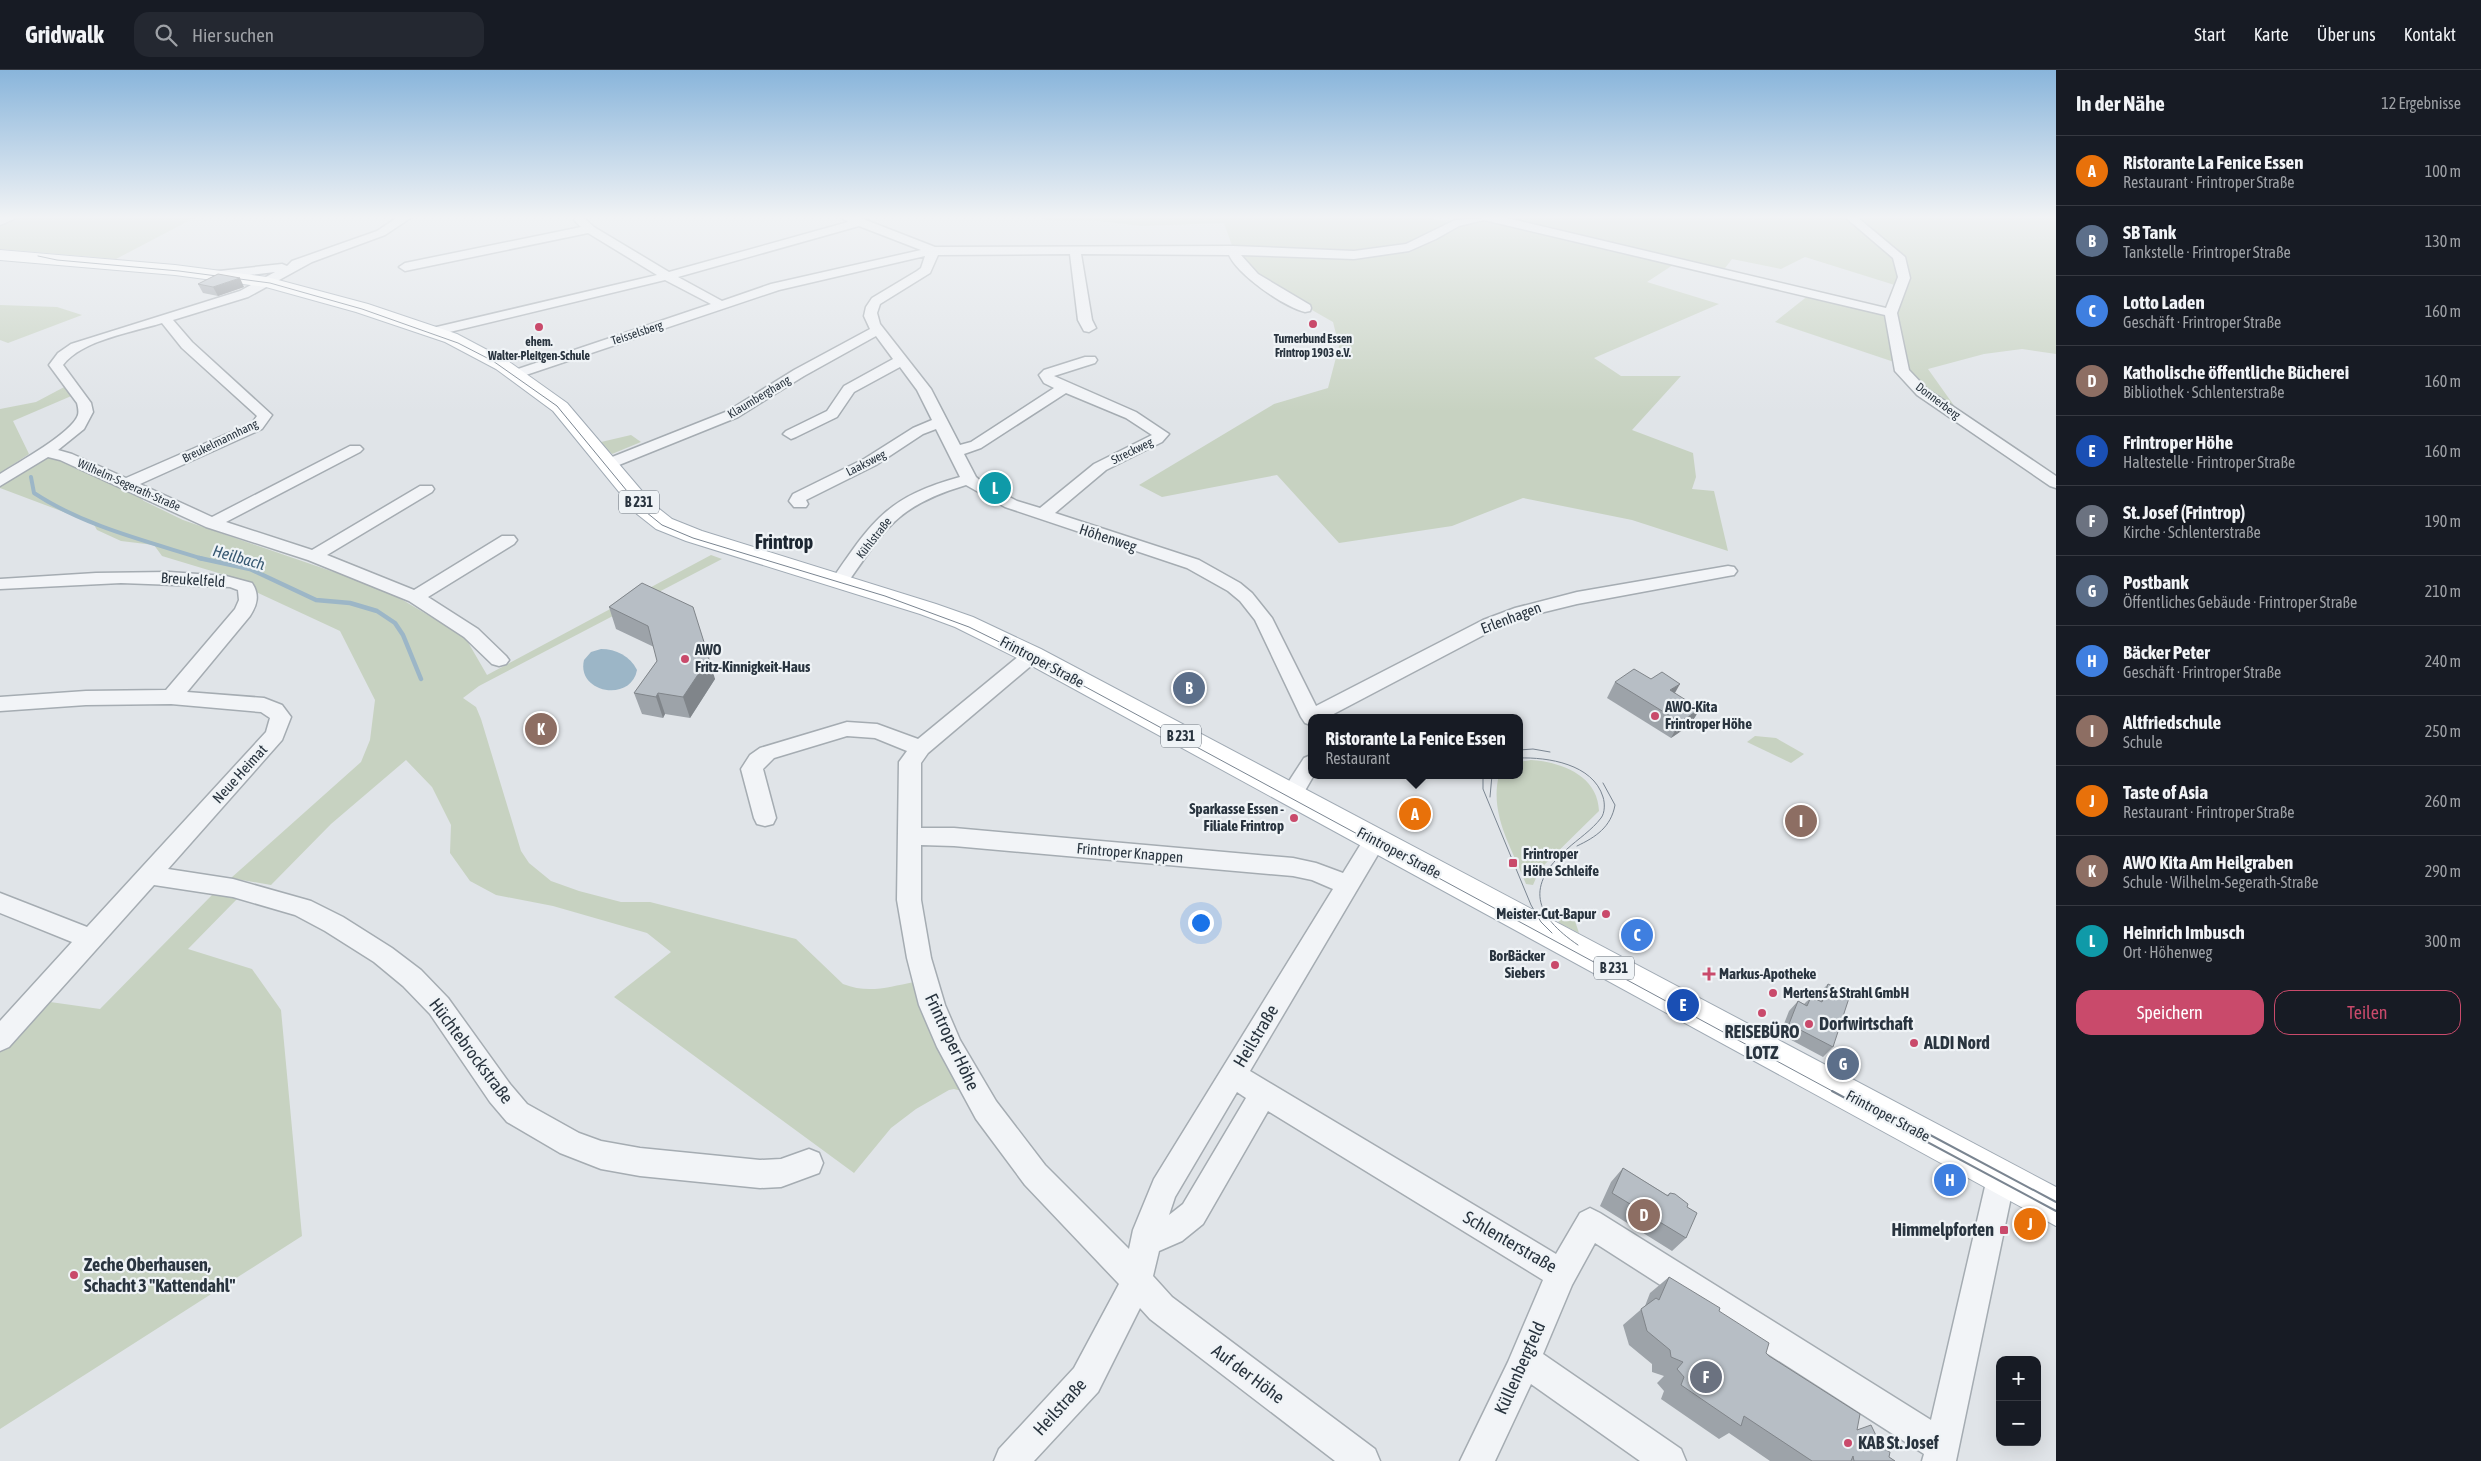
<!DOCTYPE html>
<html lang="de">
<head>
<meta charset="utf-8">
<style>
  body { margin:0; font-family:"Asap Condensed",sans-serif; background:#242831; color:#f1f3f6 }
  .controls { position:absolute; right:15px; bottom:15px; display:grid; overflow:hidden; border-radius:10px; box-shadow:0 5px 20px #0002 }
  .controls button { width:45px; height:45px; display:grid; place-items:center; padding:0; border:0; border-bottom:1px solid #363941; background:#171b24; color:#f1f3f6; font:25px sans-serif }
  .you { position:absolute; left:1200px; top:852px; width:18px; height:18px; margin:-12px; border:4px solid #fff; border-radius:50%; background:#1a73e8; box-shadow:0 0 0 8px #1a73e833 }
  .badge { display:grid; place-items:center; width:32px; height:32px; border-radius:50%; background:#c94a6b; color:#fff; font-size:16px; font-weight:700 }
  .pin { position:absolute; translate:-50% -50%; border:2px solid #fff; box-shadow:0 1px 5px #0006 }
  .popup { position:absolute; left:1308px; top:644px; width:215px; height:65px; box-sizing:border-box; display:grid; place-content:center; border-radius:10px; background:#171b24; filter:drop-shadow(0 1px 4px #0005); font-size:16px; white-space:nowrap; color:#9ea1a6 }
  .popup b { font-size:19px; color:#f1f3f6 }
  .popup::after { content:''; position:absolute; left:50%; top:100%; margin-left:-10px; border:10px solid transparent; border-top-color:#171b24 }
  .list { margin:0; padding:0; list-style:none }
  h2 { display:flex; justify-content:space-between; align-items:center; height:65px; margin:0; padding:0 20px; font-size:21px }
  h2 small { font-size:16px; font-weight:400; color:#9ea1a6 }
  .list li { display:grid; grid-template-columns:32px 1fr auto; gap:15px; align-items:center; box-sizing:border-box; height:70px; padding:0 20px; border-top:1px solid #363941 }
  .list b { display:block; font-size:19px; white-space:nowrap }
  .list p { margin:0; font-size:16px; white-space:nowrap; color:#9ea1a6 }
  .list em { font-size:16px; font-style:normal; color:#9ea1a6 }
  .actions { display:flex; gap:10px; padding:15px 20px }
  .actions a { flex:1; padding:11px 0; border:1px solid #c94a6b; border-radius:15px; text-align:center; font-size:18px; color:#c94a6b }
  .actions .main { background:#c94a6b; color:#fff }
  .icon { flex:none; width:28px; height:28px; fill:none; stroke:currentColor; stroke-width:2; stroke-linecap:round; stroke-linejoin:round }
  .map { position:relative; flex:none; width:2056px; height:1391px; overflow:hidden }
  header { display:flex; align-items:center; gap:30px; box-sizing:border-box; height:70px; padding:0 25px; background:#171b24; border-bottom:1px solid #363941 }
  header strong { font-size:24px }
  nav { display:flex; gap:28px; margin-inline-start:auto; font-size:18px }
  .search { width:350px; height:45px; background:#242831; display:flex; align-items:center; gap:12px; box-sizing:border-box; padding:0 18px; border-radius:15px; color:#9ea1a6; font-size:19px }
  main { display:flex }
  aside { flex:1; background:#171b24 }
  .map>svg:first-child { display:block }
</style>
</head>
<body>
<header>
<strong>Gridwalk</strong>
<div class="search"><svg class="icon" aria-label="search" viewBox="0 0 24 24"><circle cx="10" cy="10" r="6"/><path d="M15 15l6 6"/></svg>Hier suchen</div>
<nav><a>Start</a><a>Karte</a><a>Über uns</a><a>Kontakt</a></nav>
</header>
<main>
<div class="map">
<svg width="2056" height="1391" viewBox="0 0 2056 1391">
  <rect width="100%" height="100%" fill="#e0e4e8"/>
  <g fill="#c7d2c1">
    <polygon points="16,147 196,147 116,189 0,179 0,155"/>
    <polygon points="1043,147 1428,147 1458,155 1481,147 1489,147 1676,193 1647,212 1719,234 1594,288 1621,306 1681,306 1632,360 1693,383 1696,407 1692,419 1714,421 1728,481 1632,450 1523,428 1452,456 1339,473 1277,405 1162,427 1139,415 1274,334 1328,318 1339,276 1333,252 1251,205 1236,187 1224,153 1142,156 1090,150 1045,150"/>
    <path d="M1494,147H2056V284L2022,279L1984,284L1928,299L1960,344C1945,333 1916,318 1909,300C1902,282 1902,262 1893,243L1906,212L1898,187L1901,217L1805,187L1781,199L1732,189L1722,202Z"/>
    <polygon points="1809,225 1889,243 1900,294 1775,252"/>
    <polygon points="0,235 57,237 82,245 8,273 0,270"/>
    <polygon points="68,315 76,324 13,351 29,384 0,403 0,339 36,332"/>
    <polygon points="631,365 641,372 612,384 601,372"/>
    <path d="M43,382L127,418L144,431L183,450L363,512L401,529L465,567L487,605L711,485L722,489L479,616L463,628L476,637L481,649L521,781L529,793L551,811L579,821L621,832H650L796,869L843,914C868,924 889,917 914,912L962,1021L954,1019L949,1020L916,1039L891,1058L854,1103L614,927L671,882L647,863L553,836L496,825L470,811L450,783L451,755L432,717L406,690L331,754L271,815L231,808L361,692L370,670L375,630L340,561L256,522L248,512L162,486L154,475L121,471L97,460L93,453L0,418V410Z"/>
    <polygon points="1755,666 1776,668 1804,684 1791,693 1747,672"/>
    <path d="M1531,690C1562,692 1598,706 1599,741L1540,799L1533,815L1526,814C1512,778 1489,744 1499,705H1519V692Z"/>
    <polygon points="212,825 238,828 188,879 252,899 281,940 302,1166 0,1359 0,979 43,931 100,939"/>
    <polygon points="1555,843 1573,845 1579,863 1559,853"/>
  </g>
  <path fill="#9cb6c7" d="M601,579C616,579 630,586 637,600C631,633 576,623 584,590L591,582Z"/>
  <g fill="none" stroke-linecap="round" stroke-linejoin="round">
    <path stroke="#9cb6c7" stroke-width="4" d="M31,407L34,423C84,456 146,471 203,489"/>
    <polyline stroke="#9cb6c7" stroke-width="4.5" points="199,488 250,499 316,530 350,533 377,541 395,553 403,565 421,609"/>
    <g stroke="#a5acb2" stroke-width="3">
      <g id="minor">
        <polygon points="15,147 14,149 0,155 0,148"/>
        <path d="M398,147H412L385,165L312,192L248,227L173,250L192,272L272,345L262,359L140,414L212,447L350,376H360L363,379L360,382L226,452L312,480L420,416H432L434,419L432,422L327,485L414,520L502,466H514L517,470L514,474L428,527L478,559L506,586L509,590L506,594L499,596L492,594L464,567L409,531L308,490L206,457L60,390L48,387L0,416V404C17,393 72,363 78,345C79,341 78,337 77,333L49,295L58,283L71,274L240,221L275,202L214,209L210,208L208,205L210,202L282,194L287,196L292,191L377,161ZM162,253L182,278L257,346L252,353L126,408L72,384L58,380L84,359L93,342L91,333L63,295C82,270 133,262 162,253Z"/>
        <path d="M577,147L584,148L594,157L669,202L848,152L841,147H858L935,177L1233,176L1354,181L1406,174L1455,150L1503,147L1886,238L1898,207L1893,188L1845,147H1857L1905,187L1910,208L1897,243L1909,300L1927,319L2056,406V418L2050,416L1917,325L1895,301L1885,245L1484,150L1459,156L1436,169L1409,181L1354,189L1241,185L1258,204L1310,235L1311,238L1310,241L1305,242C1284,237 1238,205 1229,185L1081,184L1092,250L1096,258L1089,262L1084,261L1078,250L1070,184L938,185L930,203L880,234L877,243L880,254L931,319L960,375L971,372L1054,318L1044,313L1039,305L1044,300L1085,287H1095L1097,290L1095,293L1054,306L1136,342L1169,364L1162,372L1106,400L1055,443L1199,490L1240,513L1252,523L1272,548L1316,636L1483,550L1515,538L1577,522L1728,496L1734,497L1737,501L1734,505L1728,506L1577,534L1528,546L1497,558L1326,648H1311V655L1305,653L1301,647L1255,550L1240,531L1228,521L1187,498L1005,437L966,415C896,436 886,458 846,515H834L831,511C872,451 887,427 960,407L936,359L923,364L876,395L806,430L808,434L806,437H794L789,431L793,424L864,389L913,358L932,350L917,320L900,297L854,322L837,347L796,367L791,369L783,364L786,361L827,341L844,316L893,289L876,266L804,306L738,347L614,397H602L600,394L602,391L728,341L794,300L870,259L864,246L866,237L872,228L917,201L921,198L925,186L779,220L517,308L512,307L510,304L512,301L711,234L665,210L433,266L428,265L426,262L428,259L657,205L588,163L405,201L399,197L405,193L581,157L574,150ZM859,156L921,180L771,214L722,231L678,207ZM1066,323L1126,348L1152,365L1094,394L1040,438L1017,431L983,413L976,407L964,384L981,378Z"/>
        <path d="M169,502L226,506L252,513C260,525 257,535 250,546L187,622L264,628L282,635L291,647L282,670L168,799L233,809L311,831L343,847L392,878L421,900L448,928L510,1014L527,1034L579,1063L601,1071L640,1078L760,1090L781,1089L809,1079L819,1083L823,1093L819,1103L781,1117L760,1118L640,1106L601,1099L560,1083L507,1052L490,1032L430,944L403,916L374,892L325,861L295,845L233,827L154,815L9,977L0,981V951L72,872L0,843V823L87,857L266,662L270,648L261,642L171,634L86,635L0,641V627L86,621L166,620L235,539L239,530L238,520L230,517L121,513L0,519V509L96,503Z"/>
        <path d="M1032,579L1039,581L1042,585L1039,589L928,683L921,693V758H954L1293,788L1316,793L1343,803L1367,764L1375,761L1383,764L1386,770L1383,776L1250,1001L1556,1184L1580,1143L1590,1138L1600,1143L1931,1350L1987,1108L1991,1098L2001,1094L2011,1098L2015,1108L1956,1391H1922L1924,1384L1595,1173L1572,1215L1543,1284L1681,1379L1686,1391H1640L1531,1314L1495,1391H1460L1508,1292L1543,1210L1268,1041L1203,1154L1182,1171L1159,1181L1153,1206L1172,1227L1375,1379L1380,1391H1335L1150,1249L1140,1238L1098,1322L1034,1391H994L999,1379L1074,1298L1119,1214L1025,1115L976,1049L937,977L919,935L907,888L897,830L899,692L907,681L875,668L847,666L774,688L763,699L776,748L773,754L765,756L757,754L754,748L741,699L750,685L760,678L847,652L877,654L918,669L1025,581ZM921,775L954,776L1293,806L1312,810L1333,819L1154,1109L1133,1160L1129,1179L1045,1095L996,1031L960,970L945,935L931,888L921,830ZM1237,1022L1246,1028L1183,1134L1169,1145L1175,1127Z"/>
        <polygon points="1311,685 1311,705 1314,705 1299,731 1291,733 1283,731 1280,725 1304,688"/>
      </g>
    </g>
    <g stroke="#a0aab4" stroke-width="2">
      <polygon id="major" points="0,180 175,195 267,207 368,234 457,264 508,291 567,333 653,434 672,449 702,461 936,534 973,547 1041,579 2056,1117 2056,1156 1023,591 955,557 920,544 686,471 656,459 637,444 553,341 496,299 445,272 356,242 266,217 175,205 0,190"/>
    </g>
    <use href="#minor" fill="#f2f4f7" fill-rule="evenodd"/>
    <use href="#major" fill="#fff" fill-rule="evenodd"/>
    <g stroke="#7a8591" stroke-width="1">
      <polyline points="38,186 57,190 179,201 270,213 362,239 458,273 493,291 557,336 641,438 662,455 693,468 885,526 969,557 1034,589 1834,1022"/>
      <polyline points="1519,680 1533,679 1550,682"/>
      <path d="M1519,688C1548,687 1593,694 1603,727C1605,733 1605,743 1601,748C1592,760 1578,769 1567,779C1525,816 1534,845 1578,875"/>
      <polyline points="1483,705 1483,719 1531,835 1541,852 1552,863"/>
      <polyline points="1490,727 1492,705"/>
      <path d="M1577,776C1596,767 1611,757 1615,735L1603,713"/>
    </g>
    <g stroke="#7a8591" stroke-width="2">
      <polyline points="1832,1021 2056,1141"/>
      <polyline points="1904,1051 2056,1132"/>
    </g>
  </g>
  <g fill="#9da3a9">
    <polygon points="198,214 244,217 218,226 203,223"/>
    <polygon points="642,513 715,609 690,648 665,644 663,648 642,644 634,623 657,591 654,577 616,559 609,537"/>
    <polygon points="1615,612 1674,624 1700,639 1690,655 1671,668 1607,628"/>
    <polygon points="1828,914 1833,977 1823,987 1780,964 1789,941 1798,931 1804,934 1811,927 1817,930 1818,924"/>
    <polygon points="1623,1098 1667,1125 1670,1123 1687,1137 1686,1168 1672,1181 1600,1136 1611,1112"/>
    <polygon points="1669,1207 1719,1241 1769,1286 1857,1360 1882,1378 1889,1387 1895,1391 1770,1391 1729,1363 1719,1369 1661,1329 1664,1321 1657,1313 1664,1306 1652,1302 1652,1294 1629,1275 1623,1255 1645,1236 1650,1223"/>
  </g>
  <g fill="#80858a">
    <polygon points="240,208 244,217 218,226 213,217"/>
    <polygon points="709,588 715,609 690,648 683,627"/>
    <polygon points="1680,614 1671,630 1670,620"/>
    <polygon points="658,623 665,644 663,648 656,627"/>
    <polygon points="1700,639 1690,655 1671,668 1680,652"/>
  </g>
  <g fill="#b7bec5" stroke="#80858a">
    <polygon points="218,204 240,208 213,217 198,214"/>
    <polygon points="642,513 693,537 709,588 683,627 658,623 656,627 634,623 657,591 648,556 609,537"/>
    <polygon points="1634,599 1651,609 1662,602 1680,614 1670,620 1700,639 1680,652 1615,612"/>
    <polygon points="1828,914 1850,925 1833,977 1789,954 1798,931 1807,936 1811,927 1822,932"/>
    <polygon points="1623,1098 1668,1126 1670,1123 1675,1124 1688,1134 1687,1137 1697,1143 1686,1168 1612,1123"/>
    <polygon points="1669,1207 1720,1238 1719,1241 1769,1273 1766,1283 1769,1286 1860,1344 1857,1360 1871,1355 1882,1378 1890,1382 1889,1387 1895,1391 1854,1391 1853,1386 1851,1391 1812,1391 1744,1346 1741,1356 1681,1315 1684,1307 1677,1299 1683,1292 1671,1287 1670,1280 1647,1261 1641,1239 1656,1228 1659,1230"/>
  </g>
  <linearGradient id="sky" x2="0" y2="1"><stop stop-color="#89b5db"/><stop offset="0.43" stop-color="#f1f3f5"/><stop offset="1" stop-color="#f1f3f5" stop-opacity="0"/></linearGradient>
  <rect width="2056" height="342" fill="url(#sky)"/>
  <g fill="#c94a6b" stroke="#eff3f6" stroke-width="2">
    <circle cx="1313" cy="254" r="5"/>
    <circle cx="539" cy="257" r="5"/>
    <circle cx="685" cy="589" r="5"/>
    <circle cx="1655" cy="646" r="5"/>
    <circle cx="1294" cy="748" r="5"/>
    <rect x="1508" y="788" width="10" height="10" rx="2.5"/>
    <circle cx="1606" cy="844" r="5"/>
    <circle cx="1555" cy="895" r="5"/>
    <path d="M1706.5 896.5h5v5h5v5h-5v5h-5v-5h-5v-5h5z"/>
    <circle cx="1773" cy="923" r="5"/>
    <circle cx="1762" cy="943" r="5"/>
    <circle cx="1809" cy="954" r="5"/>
    <circle cx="1914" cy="973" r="5"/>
    <rect x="1999" y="1155" width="10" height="10" rx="2.5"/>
    <circle cx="74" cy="1205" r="5"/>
    <circle cx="1848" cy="1373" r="5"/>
  </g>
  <g text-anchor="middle" stroke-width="4.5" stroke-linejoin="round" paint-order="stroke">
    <g font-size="12" fill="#29343f" stroke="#eff3f6">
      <text transform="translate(637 263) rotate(-18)" y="4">Teisselsberg</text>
      <text transform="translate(759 327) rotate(-31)" y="4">Klaumberghang</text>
      <text transform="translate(1938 331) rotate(37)" y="4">Donnerberg</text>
      <text transform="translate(220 371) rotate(-26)" y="4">Breukelmannhang</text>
      <text transform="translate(1132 381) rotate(-26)" y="4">Streckweg</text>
      <text transform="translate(866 393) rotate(-27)" y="4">Laaksweg</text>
      <text transform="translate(129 415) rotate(24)" y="4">Wilhelm-Segerath-Straße</text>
      <text transform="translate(874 468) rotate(-52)" y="4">Kühlstraße</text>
    </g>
    <g font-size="12" font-weight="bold" fill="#29343f" stroke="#eff3f6">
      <text x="1313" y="273">Turnerbund Essen<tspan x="1313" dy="14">Frintrop 1903 e.V.</tspan></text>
      <text x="539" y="276">ehem.<tspan x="539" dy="14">Walter-Pleitgen-Schule</tspan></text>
    </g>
    <g fill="#eff3f6" stroke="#646d76" stroke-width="1">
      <rect x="619" y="420.5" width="40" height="23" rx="4"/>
      <rect x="1161" y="654.5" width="40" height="23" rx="4"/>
      <rect x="1594" y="886.5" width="40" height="23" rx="4"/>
    </g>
    <g font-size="14" font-weight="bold" fill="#29343f">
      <text x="639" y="437">B 231</text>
      <text x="1181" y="671">B 231</text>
      <text x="1614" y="903">B 231</text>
    </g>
    <g font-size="15" fill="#29343f" stroke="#eff3f6">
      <text transform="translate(1108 468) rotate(18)" y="5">Höhenweg</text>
      <text transform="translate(193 510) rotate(4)" y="5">Breukelfeld</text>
      <text transform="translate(1511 548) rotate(-21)" y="5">Erlenhagen</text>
      <text transform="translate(1042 592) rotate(28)" y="5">Frintroper Straße</text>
      <text transform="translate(240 704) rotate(-48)" y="5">Neue Heimat</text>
      <text transform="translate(1130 783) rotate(5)" y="5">Frintroper Knappen</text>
      <text transform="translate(1399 783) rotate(28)" y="5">Frintroper Straße</text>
      <text transform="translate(1888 1046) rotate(28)" y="5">Frintroper Straße</text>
    </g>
    <g font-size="15" font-weight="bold" fill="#29343f" stroke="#eff3f6" text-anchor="start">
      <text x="695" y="585">AWO<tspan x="695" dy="17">Fritz-Kinnigkeit-Haus</tspan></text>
      <text x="1665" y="642">AWO-Kita<tspan x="1665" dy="17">Frintroper Höhe</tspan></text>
      <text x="1284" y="744" text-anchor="end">Sparkasse Essen -<tspan x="1284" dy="17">Filiale Frintrop</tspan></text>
      <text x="1523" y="789">Frintroper<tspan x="1523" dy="17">Höhe Schleife</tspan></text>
      <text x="1596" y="849" text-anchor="end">Meister-Cut-Bapur</text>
      <text x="1545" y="891" text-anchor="end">BorBäcker<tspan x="1545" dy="17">Siebers</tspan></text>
      <text x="1719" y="909">Markus-Apotheke</text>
      <text x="1783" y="928">Mertens &amp; Strahl GmbH</text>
    </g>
    <g font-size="16" font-style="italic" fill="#355771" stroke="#eff3f6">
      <text transform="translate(239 487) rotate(16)" y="6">Heilbach</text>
    </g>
    <g font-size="18" font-weight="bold" fill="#29343f" stroke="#eff3f6" text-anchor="start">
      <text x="1819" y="960">Dorfwirtschaft</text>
      <text x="1762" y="968" text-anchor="middle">REISEBÜRO<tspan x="1762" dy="21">LOTZ</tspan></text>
      <text x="1924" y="979">ALDI Nord</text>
      <text x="1994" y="1166" text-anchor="end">Himmelpforten</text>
      <text x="84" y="1201">Zeche Oberhausen,<tspan x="84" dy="21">Schacht 3 "Kattendahl"</tspan></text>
      <text x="1858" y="1379">KAB St. Josef</text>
    </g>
    <g font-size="18" fill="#29343f" stroke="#eff3f6">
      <text transform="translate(1256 966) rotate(-59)" y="6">Heilstraße</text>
      <text transform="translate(952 972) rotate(65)" y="6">Frintroper Höhe</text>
      <text transform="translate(471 981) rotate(53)" y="6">Hüchtebrockstraße</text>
      <text transform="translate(1510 1172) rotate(30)" y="6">Schlenterstraße</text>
      <text transform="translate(1520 1298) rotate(-66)" y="6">Küllenbergfeld</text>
      <text transform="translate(1248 1304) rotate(37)" y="6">Auf der Höhe</text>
      <text transform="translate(1060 1337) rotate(-48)" y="6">Heilstraße</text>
    </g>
    <g font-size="20" font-weight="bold" fill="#1b2530" stroke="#eff3f6">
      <text x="784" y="479">Frintrop</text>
    </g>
  </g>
</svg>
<div class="controls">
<button>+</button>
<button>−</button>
</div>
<div class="you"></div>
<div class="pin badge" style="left:1415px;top:744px;background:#e8710a">A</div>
<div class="popup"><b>Ristorante La Fenice Essen</b>Restaurant</div>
<div class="pin badge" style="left:1189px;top:618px;background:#5c6f8a">B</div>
<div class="pin badge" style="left:1637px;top:865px;background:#3f7fe0">C</div>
<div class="pin badge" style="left:1644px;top:1145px;background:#8d6e63">D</div>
<div class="pin badge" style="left:1683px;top:935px;background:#1a4fb4">E</div>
<div class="pin badge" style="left:1706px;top:1307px;background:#6b7280">F</div>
<div class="pin badge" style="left:1843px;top:994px;background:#5c6f8a">G</div>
<div class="pin badge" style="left:1950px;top:1110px;background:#3f7fe0">H</div>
<div class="pin badge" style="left:1801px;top:751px;background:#8d6e63">I</div>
<div class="pin badge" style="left:2030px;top:1154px;background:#e8710a">J</div>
<div class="pin badge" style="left:541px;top:659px;background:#8d6e63">K</div>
<div class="pin badge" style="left:995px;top:418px;background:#0f9aa8">L</div>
</div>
<aside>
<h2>In der Nähe<small>12 Ergebnisse</small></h2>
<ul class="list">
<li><span class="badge" style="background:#e8710a">A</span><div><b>Ristorante La Fenice Essen</b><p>Restaurant · Frintroper Straße</p></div><em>100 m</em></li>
<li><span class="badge" style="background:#5c6f8a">B</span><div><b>SB Tank</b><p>Tankstelle · Frintroper Straße</p></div><em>130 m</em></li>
<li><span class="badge" style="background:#3f7fe0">C</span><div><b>Lotto Laden</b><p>Geschäft · Frintroper Straße</p></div><em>160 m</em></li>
<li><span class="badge" style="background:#8d6e63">D</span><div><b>Katholische öffentliche Bücherei</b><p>Bibliothek · Schlenterstraße</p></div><em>160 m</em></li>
<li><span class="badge" style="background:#1a4fb4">E</span><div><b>Frintroper Höhe</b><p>Haltestelle · Frintroper Straße</p></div><em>160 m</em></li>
<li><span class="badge" style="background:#6b7280">F</span><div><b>St. Josef (Frintrop)</b><p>Kirche · Schlenterstraße</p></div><em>190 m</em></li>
<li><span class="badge" style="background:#5c6f8a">G</span><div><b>Postbank</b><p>Öffentliches Gebäude · Frintroper Straße</p></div><em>210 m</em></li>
<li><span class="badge" style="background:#3f7fe0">H</span><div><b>Bäcker Peter</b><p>Geschäft · Frintroper Straße</p></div><em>240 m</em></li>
<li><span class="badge" style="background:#8d6e63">I</span><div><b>Altfriedschule</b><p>Schule</p></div><em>250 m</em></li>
<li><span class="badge" style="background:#e8710a">J</span><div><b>Taste of Asia</b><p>Restaurant · Frintroper Straße</p></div><em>260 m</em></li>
<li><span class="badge" style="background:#8d6e63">K</span><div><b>AWO Kita Am Heilgraben</b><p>Schule · Wilhelm-Segerath-Straße</p></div><em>290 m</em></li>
<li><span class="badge" style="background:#0f9aa8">L</span><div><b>Heinrich Imbusch</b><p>Ort · Höhenweg</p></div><em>300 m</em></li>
</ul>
<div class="actions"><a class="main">Speichern</a><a>Teilen</a></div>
</aside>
</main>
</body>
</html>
